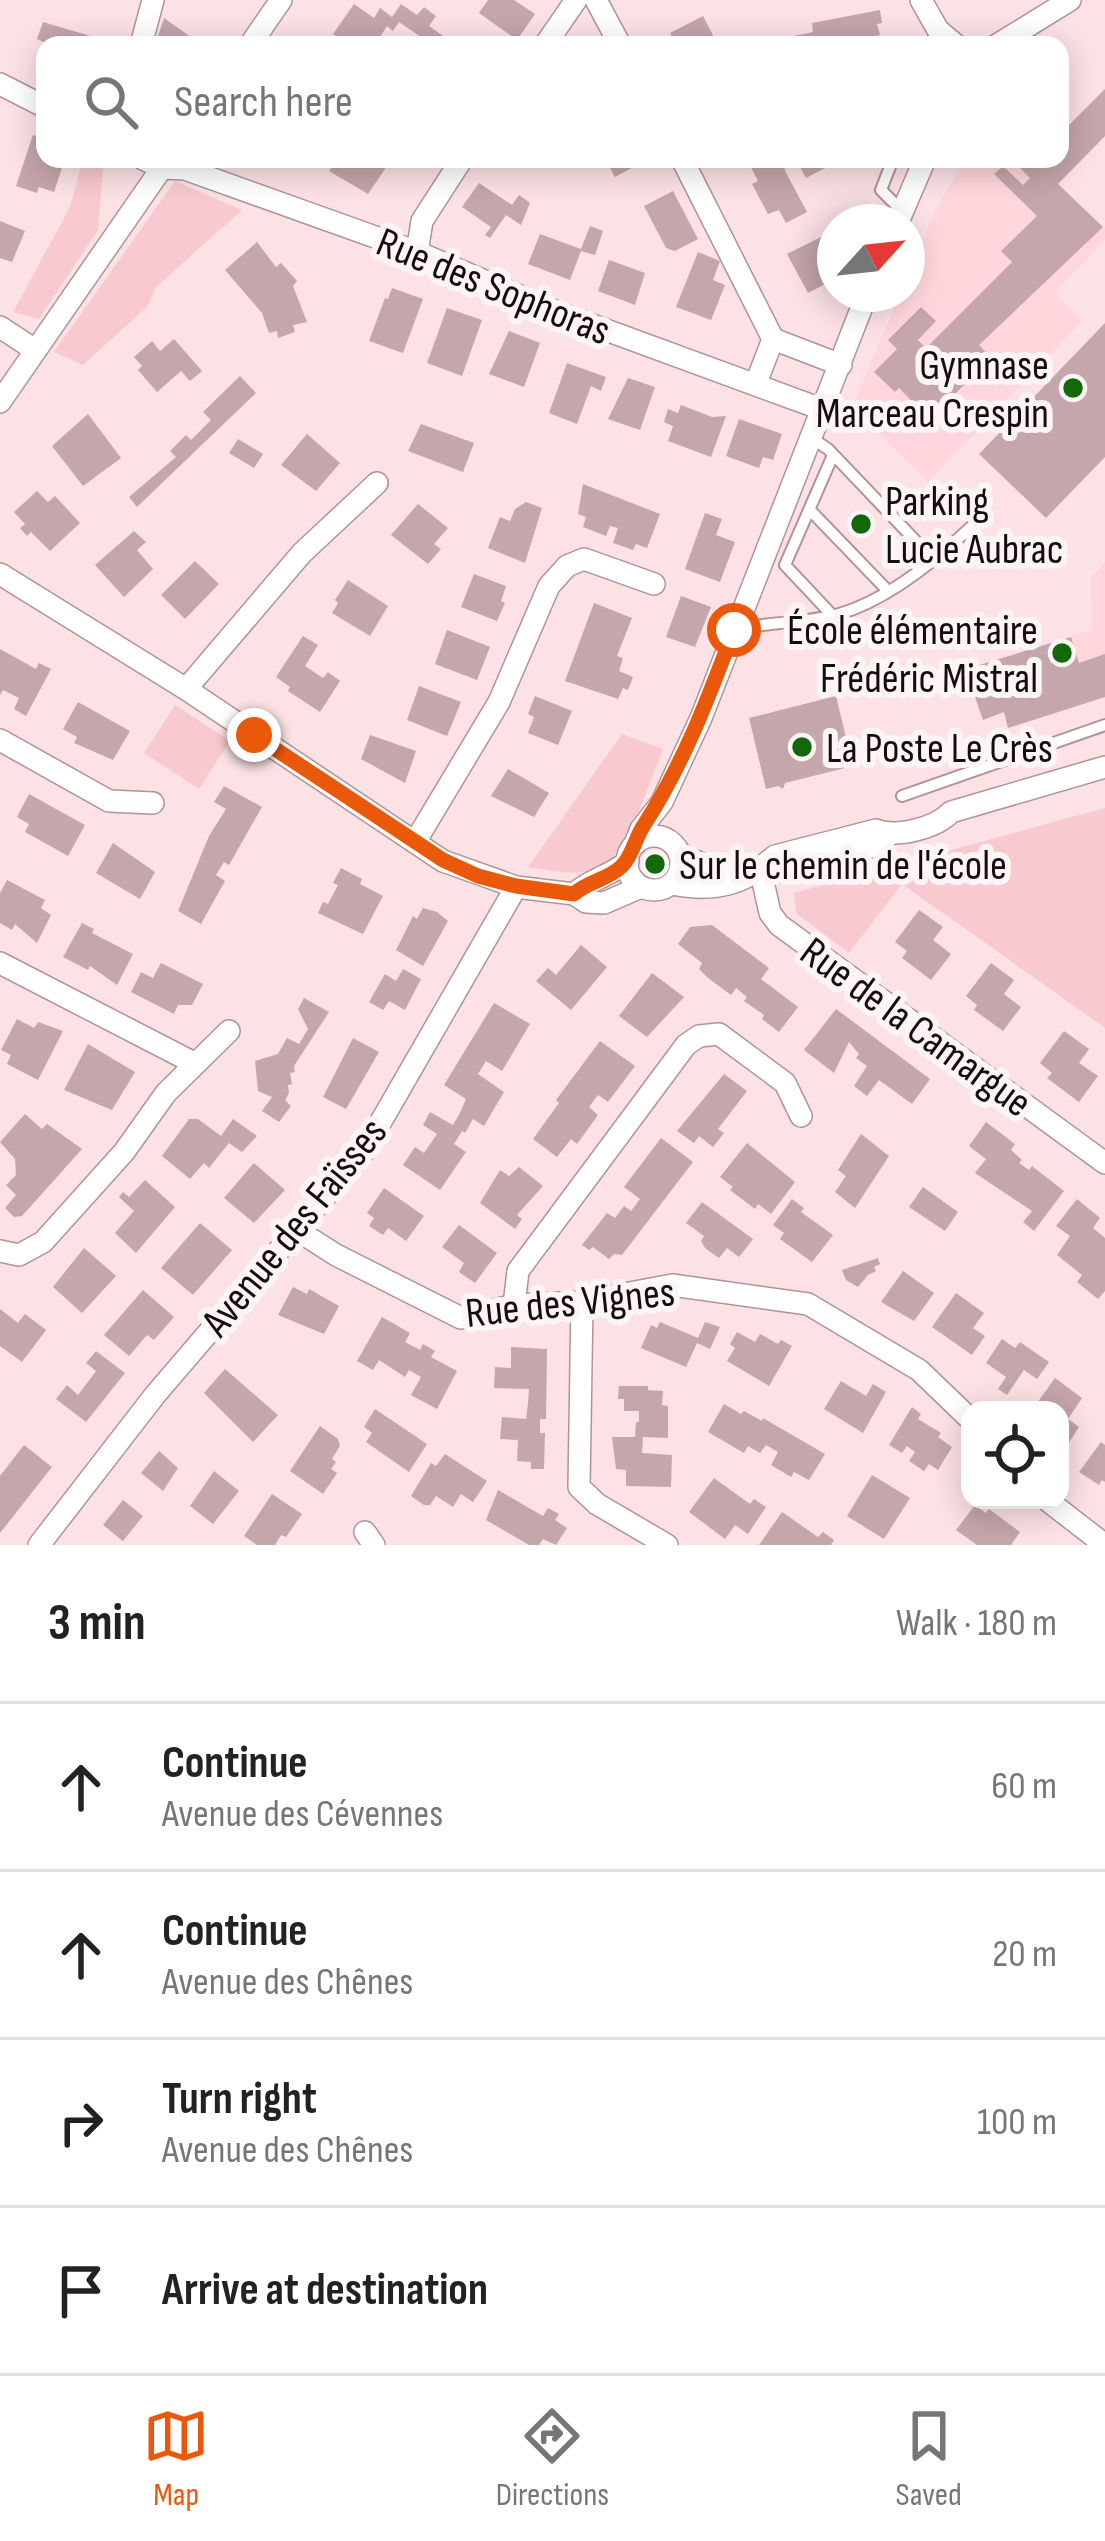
<!DOCTYPE html>
<html lang="en">
<head>
<meta charset="utf-8">
<style>
  body { margin:0; font-family:"Sofia Sans Condensed",sans-serif; background:#f2f2f2; color:#222 }
  .controls { position:absolute; right:36px; bottom:36px; display:grid; overflow:hidden; border-radius:24px; box-shadow:0 6px 30px #0003 }
  .controls button { width:108px; height:108px; display:grid; place-items:center; padding:0; border:0; border-bottom:3px solid #e0e0e0; background:#fff; color:#222; font:60px sans-serif }
  .compass { position:absolute; left:817px; top:204px; width:108px; height:108px; border-radius:50%; background:#fff; box-shadow:0 6px 30px #0003; rotate:63deg }
  .stop { position:absolute; width:36px; height:36px; margin:-27px; border:9px solid #ea580c; border-radius:50%; background:#fff }
  .stop.end { background:#ea580c; border-color:#fff; box-shadow:0 3px 12px #0008 }
  .list { margin:0; padding:0; list-style:none }
  h2 { display:flex; justify-content:space-between; align-items:center; height:156px; margin:0; padding:0 48px; font-size:51px }
  h2 small { font-size:39px; font-weight:400; color:#767676 }
  .list li { display:grid; grid-template-columns:78px 1fr auto; gap:36px; align-items:center; box-sizing:border-box; height:168px; padding:0 48px; border-top:3px solid #e0e0e0 }
  .list b { display:block; font-size:45px; white-space:nowrap }
  .list p { margin:0; font-size:39px; white-space:nowrap; color:#767676 }
  .list em { font-size:39px; font-style:normal; color:#767676 }
  .icon { flex:none; width:66px; height:66px; fill:none; stroke:currentColor; stroke-width:2; stroke-linecap:round; stroke-linejoin:round }
  .map { position:relative; flex:none; width:1105px; height:1545px; overflow:hidden }
  .search { position:absolute; background:#fff; box-shadow:0 6px 30px #0003; left:36px; right:36px; top:36px; height:132px; display:flex; align-items:center; gap:30px; box-sizing:border-box; padding:0 42px; border-radius:24px; color:#767676; font-size:45px }
  .sheet { height:828px; background:#fff }
  nav { display:flex; justify-content:space-around; align-items:center; box-sizing:border-box; height:168px; border-top:3px solid #e0e0e0; background:#fff; font-size:33px; color:#767676 }
  nav a { display:grid; justify-items:center; gap:6px }
  nav .on { color:#ea580c }
  .map>svg:first-child { display:block }
</style>
</head>
<body>
<div class="map">
<svg width="1105" height="1545" viewBox="0 0 1105 1545">
  <rect width="100%" height="100%" fill="#fce2e5"/>
  <g fill="#ffd6db">
    <polygon points="965,159 1031,159 1105,229 1105,240 1055,293 1082,321 928,482 852,407 900,294 907,294 907,278 936,209"/>
    <polygon points="1105,562 1105,697 1008,728 1004,713 983,720 974,695 961,697 956,685 970,680 966,669 1092,630 1091,578"/>
  </g>
  <g fill="#f8cad0">
    <polygon points="83,159 104,159 98,230 39,319 13,312 70,207"/>
    <polygon points="175,181 242,210 155,288 148,306 83,365 54,352"/>
    <polygon points="175,705 230,741 199,789 144,753"/>
    <path d="M622,734L663,749C651,777 629,851 603,866C580,878 552,871 528,867Z"/>
    <polygon points="1105,808 1105,1028 902,884 849,953 796,913 794,893"/>
  </g>
  <g fill="#c5a6aa">
    <polygon points="488,0 514,0 535,14 517,40 479,13"/>
    <polygon points="354,4 374,18 380,8 392,17 401,4 417,15 424,7 436,16 429,26 456,45 416,45 421,37 399,22 393,31 387,26 375,45 348,45 333,34"/>
    <polygon points="880,10 882,23 877,24 880,35 870,37 872,45 796,45 794,36 813,32 812,23"/>
    <polygon points="703,16 718,45 676,45 670,33"/>
    <polygon points="164,18 202,45 155,45"/>
    <polygon points="43,22 104,40 102,45 50,45 37,39"/>
    <polygon points="1105,89 1105,136 1058,184 1103,227 979,345 991,358 950,399 955,404 935,425 899,388 895,392 874,372 897,349 888,340 921,307 936,321 918,340 926,348 1012,262 1001,251 1037,216 994,174 1003,166 1023,185 1030,178 1011,159 1060,159 1060,134"/>
    <polygon points="33,135 45,139 45,159 65,159 54,192 39,187 37,193 16,186"/>
    <polygon points="337,159 378,159 387,166 368,194 329,171"/>
    <polygon points="605,159 648,159 615,177"/>
    <polygon points="747,159 823,159 827,167 806,178 798,163 784,169 807,212 786,223 779,210 768,214 752,184 758,181"/>
    <polygon points="479,183 512,205 519,195 530,203 521,225 506,215 490,238 485,235 491,227 462,207"/>
    <polygon points="673,191 698,239 675,251 666,248 644,206"/>
    <polygon points="0,221 25,231 12,262 0,258"/>
    <polygon points="590,226 603,231 595,255 581,251 570,280 528,264 540,234 581,249"/>
    <polygon points="821,237 835,264 835,279 808,293 787,254"/>
    <polygon points="257,242 276,267 281,263 297,281 293,286 307,322 293,325 295,332 278,338 277,331 269,333 262,313 225,270"/>
    <polygon points="698,252 720,261 713,280 725,285 711,320 676,307"/>
    <polygon points="609,260 645,273 635,305 598,291"/>
    <polygon points="392,288 423,299 403,353 369,341 385,298 388,299"/>
    <polygon points="447,308 482,320 462,376 427,363"/>
    <polygon points="1105,323 1105,457 1046,518 979,454"/>
    <polygon points="509,331 540,343 524,387 489,374"/>
    <polygon points="174,339 202,371 190,381 181,371 157,392 138,370 142,366 134,357 152,341 160,351"/>
    <polygon points="567,363 606,377 601,391 591,386 577,424 549,413"/>
    <polygon points="240,376 256,393 137,507 129,497 176,457 170,451 186,435 191,440 211,420 203,412"/>
    <polygon points="628,378 655,387 640,430 608,419"/>
    <polygon points="681,405 712,417 726,416 711,457 668,441 673,426 664,422 668,409 678,413"/>
    <polygon points="88,414 121,458 83,486 52,446"/>
    <polygon points="739,419 782,434 773,460 763,457 759,468 726,456"/>
    <polygon points="421,424 474,443 463,472 408,451"/>
    <polygon points="307,434 340,463 316,491 281,465"/>
    <polygon points="238,439 263,454 254,468 229,453"/>
    <polygon points="583,484 660,514 647,548 636,544 633,550 613,543 618,528 610,526 606,536 583,527 586,517 578,514"/>
    <polygon points="37,491 48,502 55,496 80,523 50,551 31,532 27,536 20,528 25,524 14,512"/>
    <polygon points="526,502 542,508 525,563 488,548 500,517 510,521 515,509"/>
    <polygon points="418,504 448,528 434,544 441,549 428,564 391,535"/>
    <polygon points="705,513 722,519 716,535 735,542 720,582 685,569"/>
    <polygon points="134,531 146,542 137,550 153,569 124,597 95,565"/>
    <polygon points="195,561 219,584 185,619 161,595"/>
    <polygon points="474,574 506,586 501,601 505,603 497,621 461,607"/>
    <polygon points="348,580 388,606 370,636 332,613 338,603 335,600"/>
    <polygon points="681,596 711,607 695,647 666,637"/>
    <polygon points="594,603 632,618 617,656 623,658 619,671 633,677 628,690 623,688 618,699 565,681"/>
    <polygon points="447,630 490,647 477,680 435,664"/>
    <polygon points="303,636 318,645 305,666 323,678 328,672 340,681 320,712 288,691 290,687 276,677"/>
    <polygon points="1071,637 1079,663 1105,654 1105,697 1008,728 1004,712 983,720 974,694 961,697 956,685 971,680 966,669"/>
    <polygon points="0,649 36,669 39,663 51,669 26,716 14,709 19,698 3,690 0,695"/>
    <polygon points="419,686 461,702 447,736 407,720"/>
    <polygon points="535,696 572,711 558,745 528,733 534,717 528,714"/>
    <polygon points="836,696 853,766 785,783 783,789 778,786 766,789 749,718"/>
    <polygon points="78,702 130,731 113,760 74,743 77,737 63,729"/>
    <polygon points="370,735 416,751 405,783 361,759"/>
    <polygon points="508,769 549,793 534,817 491,796"/>
    <polygon points="224,786 262,807 229,865 224,862 216,875 225,881 201,924 178,911 209,836 226,809 214,802"/>
    <polygon points="29,794 85,825 68,856 25,832 29,824 17,817"/>
    <polygon points="113,843 155,872 140,899 96,873"/>
    <polygon points="341,868 362,879 360,884 383,896 363,934 318,913 323,902 328,904 338,885 333,883"/>
    <polygon points="7,880 45,900 41,908 51,915 37,943 15,924 12,930 0,923 0,893"/>
    <polygon points="423,908 437,912 448,921 423,966 396,950 413,916 417,919"/>
    <polygon points="919,910 943,927 933,940 951,954 931,980 902,958 907,951 895,942"/>
    <polygon points="82,923 94,929 92,933 133,954 117,985 90,966 88,970 63,957"/>
    <polygon points="712,925 769,968 761,979 798,1007 779,1032 762,1019 764,1015 744,1001 747,997 736,988 731,995 708,978 699,969 702,963 678,944 690,927"/>
    <polygon points="581,945 607,967 571,1010 536,981 548,968 556,975"/>
    <polygon points="161,963 203,984 192,1005 178,1005 174,1014 131,992 141,972 153,978"/>
    <polygon points="991,963 1014,980 1004,994 1021,1007 1003,1031 974,1010 977,1005 966,996"/>
    <polygon points="403,969 421,979 405,1010 389,1001 383,1010 369,1002 385,974 396,981"/>
    <polygon points="652,973 684,997 647,1037 619,1016"/>
    <polygon points="304,998 329,1012 294,1066 295,1072 290,1073 292,1084 288,1085 289,1093 285,1100 291,1106 279,1122 262,1111 272,1097 258,1091 255,1061 278,1054 287,1038 299,1044 308,1029 298,1009"/>
    <polygon points="494,1003 530,1024 502,1071 486,1061 478,1074 504,1092 484,1126 473,1119 465,1133 462,1131 454,1144 466,1152 440,1190 403,1165 415,1147 424,1153 437,1134 423,1125 430,1112 453,1125 460,1113 466,1099 444,1085"/>
    <polygon points="836,1009 930,1079 912,1104 879,1080 867,1096 854,1086 867,1066 856,1058 859,1054 849,1042 834,1073 804,1050"/>
    <polygon points="17,1019 34,1028 38,1022 63,1031 38,1080 7,1064 11,1055 1,1050"/>
    <polygon points="1064,1031 1089,1049 1079,1063 1098,1076 1079,1102 1047,1078 1052,1073 1040,1063"/>
    <polygon points="353,1038 379,1052 346,1109 323,1097"/>
    <polygon points="600,1041 635,1066 608,1102 598,1095 589,1107 598,1115 577,1144 571,1139 557,1157 533,1139 559,1103 556,1100"/>
    <polygon points="88,1044 135,1072 112,1110 64,1090"/>
    <polygon points="724,1074 747,1091 718,1129 724,1133 713,1147 699,1136 694,1143 677,1131"/>
    <polygon points="25,1114 42,1129 47,1124 82,1149 22,1216 14,1217 5,1208 16,1195 6,1185 16,1175 15,1159 0,1142"/>
    <polygon points="189,1119 198,1119 221,1136 233,1119 257,1136 242,1152 229,1143 209,1168 204,1163 190,1179 162,1156"/>
    <polygon points="986,1122 1015,1144 1011,1150 1022,1160 1019,1163 1029,1170 1032,1166 1064,1191 1034,1231 1023,1222 1032,1211 975,1173 986,1159 969,1146"/>
    <polygon points="861,1134 889,1156 855,1208 835,1192 846,1176 838,1170"/>
    <polygon points="661,1138 693,1162 622,1255 614,1254 609,1259 593,1247 589,1250 582,1245 607,1213 615,1218 624,1206 631,1211 640,1199 624,1187"/>
    <polygon points="747,1143 795,1182 771,1214 758,1204 755,1209 730,1190 733,1187 720,1177"/>
    <polygon points="254,1163 285,1190 254,1223 224,1198"/>
    <polygon points="519,1167 543,1186 517,1215 522,1219 515,1229 480,1203 500,1170 509,1176"/>
    <polygon points="145,1180 175,1207 136,1253 115,1233 134,1211 119,1197 123,1192 129,1197"/>
    <polygon points="923,1187 958,1212 945,1231 909,1207"/>
    <polygon points="384,1188 424,1216 406,1241 388,1228 383,1235 369,1226 374,1218 367,1213"/>
    <polygon points="792,1199 804,1208 801,1212 833,1235 812,1262 780,1239 784,1233 773,1225"/>
    <polygon points="1077,1199 1100,1218 1093,1228 1105,1238 1105,1291 1098,1299 1077,1282 1082,1275 1057,1255 1070,1236 1056,1226"/>
    <polygon points="702,1202 753,1239 739,1257 727,1248 719,1258 705,1248 701,1241 704,1236 686,1223"/>
    <polygon points="200,1223 232,1250 193,1295 161,1268"/>
    <polygon points="459,1225 497,1253 475,1283 459,1272 464,1263 442,1247"/>
    <polygon points="84,1248 116,1276 82,1313 53,1287"/>
    <polygon points="878,1258 880,1264 874,1267 876,1271 868,1275 858,1287 846,1280 842,1270"/>
    <polygon points="903,1271 934,1293 914,1321 881,1302"/>
    <polygon points="293,1287 307,1294 309,1289 339,1306 324,1334 278,1315"/>
    <polygon points="143,1290 174,1317 154,1340 147,1335 129,1356 104,1335"/>
    <polygon points="956,1293 984,1313 973,1328 985,1336 972,1355 932,1327"/>
    <polygon points="0,1309 18,1323 25,1314 46,1330 22,1362 0,1346"/>
    <polygon points="382,1317 410,1333 405,1342 420,1350 423,1344 435,1351 431,1357 457,1371 437,1409 411,1395 421,1377 409,1370 405,1377 379,1360 373,1370 357,1361"/>
    <polygon points="660,1322 698,1338 705,1322 720,1327 710,1349 697,1343 686,1367 641,1348 651,1325 657,1328"/>
    <polygon points="737,1332 755,1342 760,1334 778,1344 781,1340 792,1346 769,1386 727,1361 735,1348 730,1344"/>
    <polygon points="1002,1339 1015,1348 1020,1342 1049,1362 1037,1379 1024,1370 1007,1395 998,1389 1006,1377 986,1363"/>
    <polygon points="511,1347 547,1349 546,1419 540,1419 540,1433 545,1433 544,1469 531,1469 531,1462 517,1461 518,1440 500,1439 502,1417 526,1419 528,1403 529,1389 494,1388 495,1367 511,1368"/>
    <polygon points="96,1351 125,1373 86,1422 56,1399 67,1385 78,1395 96,1371 86,1363"/>
    <polygon points="225,1369 278,1415 253,1442 204,1393"/>
    <polygon points="1055,1378 1082,1398 1068,1419 1079,1427 1067,1446 1060,1441 1060,1410 1032,1410"/>
    <polygon points="841,1381 866,1396 873,1384 886,1392 863,1433 824,1409"/>
    <polygon points="619,1386 648,1386 648,1390 663,1391 662,1405 668,1406 668,1438 643,1437 642,1453 672,1455 671,1487 626,1486 626,1470 616,1469 612,1437 635,1437 636,1422 639,1422 639,1411 624,1411 624,1399 618,1399"/>
    <polygon points="724,1404 741,1414 744,1411 762,1421 763,1418 825,1454 809,1480 794,1472 791,1477 771,1465 778,1452 766,1445 760,1453 748,1446 744,1453 708,1432"/>
    <polygon points="912,1407 921,1414 918,1419 941,1433 938,1437 952,1447 938,1470 929,1464 924,1471 909,1461 915,1452 907,1446 902,1453 889,1445"/>
    <polygon points="375,1409 427,1444 409,1472 366,1442 372,1433 364,1427"/>
    <polygon points="320,1426 338,1439 340,1446 332,1459 336,1462 331,1469 337,1473 323,1494 290,1471"/>
    <polygon points="1101,1442 1105,1445 1105,1482 1102,1480 1099,1485 1079,1472"/>
    <polygon points="24,1445 52,1467 0,1533 0,1476"/>
    <polygon points="159,1451 178,1468 163,1491 141,1473"/>
    <polygon points="445,1454 487,1481 473,1502 461,1494 453,1507 436,1496 430,1505 424,1505 411,1496 431,1463 436,1466"/>
    <polygon points="214,1471 239,1491 213,1524 190,1506"/>
    <polygon points="872,1475 910,1498 884,1539 847,1516"/>
    <polygon points="714,1478 750,1504 754,1499 766,1507 748,1534 735,1525 725,1539 689,1512"/>
    <polygon points="498,1490 543,1516 548,1508 559,1514 555,1520 567,1528 556,1545 543,1539 539,1545 529,1545 486,1520"/>
    <polygon points="272,1494 302,1514 286,1537 281,1535 275,1545 257,1545 244,1536"/>
    <polygon points="123,1500 143,1516 123,1541 103,1525"/>
    <polygon points="975,1505 986,1513 989,1509 1020,1532 1011,1545 977,1545 956,1530"/>
    <polygon points="782,1512 818,1537 823,1532 834,1540 831,1545 759,1545"/>
  </g>
  <g fill="none" stroke-linecap="round" stroke-linejoin="round">
    <g stroke="#b09396" stroke-width="14">
      <g id="lane">
        <polyline points="893,159 881,190 903,212"/>
        <polyline points="813,439 828,449 932,558"/>
        <polyline points="810,510 888,591"/>
        <polyline points="832,615 785,565 833,455"/>
        <path d="M737,629C771,622 806,623 839,614C888,600 935,561 971,527"/>
        <polyline points="902,796 1105,725"/>
      </g>
    </g>
    <g stroke="#b09396" stroke-width="24">
      <g id="street">
        <polyline points="596,0 620,45"/>
        <polyline points="921,0 938,30 956,45"/>
        <polyline points="141,45 153,0"/>
        <polyline points="250,45 281,0"/>
        <polyline points="545,45 576,0"/>
        <polyline points="997,45 1070,0"/>
        <polyline points="0,84 45,107"/>
        <polyline points="143,159 162,168 185,169 417,252 557,312 824,410"/>
        <polyline points="682,159 773,339 756,383"/>
        <polyline points="898,222 925,159"/>
        <polyline points="417,252 422,221 462,159"/>
        <polyline points="0,327 35,350"/>
        <polyline points="773,339 841,365"/>
        <polyline points="0,402 168,159"/>
        <polyline points="0,574 186,689 443,861 516,887 574,894 586,902 604,903 641,887"/>
        <polyline points="186,689 302,553 377,483"/>
        <polyline points="0,740 109,801 153,803"/>
        <circle cx="654" cy="863" r="27"/>
        <polyline points="415,842 499,702 549,586 567,566 584,559 654,584"/>
        <polyline points="635,844 641,829 662,802 701,718 867,294"/>
        <path d="M679,853L712,869L744,865L760,868L775,856L876,830C897,838 936,828 951,812L1105,767"/>
        <polyline points="760,868 770,913 779,925 1105,1163"/>
        <path d="M672,884C702,890 734,889 760,868L779,872L881,844L888,835"/>
        <path d="M574,894C590,879 611,876 628,861"/>
        <polyline points="0,963 194,1063"/>
        <polyline points="297,1230 336,1255 461,1318 514,1305 582,1302 672,1285 808,1304 919,1370 970,1419"/>
        <polyline points="0,1251 19,1255 43,1242 124,1152 166,1093 229,1031"/>
        <polyline points="582,1302 579,1487 597,1504 667,1545"/>
        <polyline points="514,1305 518,1271 686,1045 699,1036 719,1034 785,1083 801,1116"/>
        <polyline points="1047,1500 1105,1545"/>
        <polyline points="365,1532 374,1545"/>
        <polyline points="39,1545 155,1395 364,1151 516,887"/>
      </g>
    </g>
    <use href="#lane" stroke="#fff" stroke-width="10"/>
    <use href="#street" stroke="#fff" stroke-width="21"/>
  </g>
  <g fill="none" stroke-linecap="round" stroke-linejoin="round">
    <path stroke="#ea580c" stroke-width="15" d="M254,735L443,860L478,876L516,886L574,894C588,881 608,880 622,866C633,855 635,838 644,825C684,763 708,699 734,630"/>
  </g>
  <g fill="#14680c" stroke="#fbf5f5" stroke-width="4.5">
    <circle cx="1073" cy="388" r="12"/>
    <circle cx="861" cy="524" r="12"/>
    <circle cx="1062" cy="653" r="12"/>
    <circle cx="802" cy="747" r="12"/>
    <circle cx="655" cy="864" r="12"/>
  </g>
  <g text-anchor="middle" stroke-width="12" stroke-linejoin="round" paint-order="stroke">
    <g font-size="42" fill="#160c0e" stroke="#fbf5f5">
      <text transform="translate(494 285) rotate(22)" y="15">Rue des Sophoras</text>
      <text transform="translate(917 1026) rotate(36)" y="15">Rue de la Camargue</text>
      <text transform="translate(293 1226) rotate(-51)" y="15">Avenue des Faïsses</text>
      <text transform="translate(570 1301) rotate(-6)" y="15">Rue des Vignes</text>
    </g>
    <g font-size="42" fill="#160c0e" stroke="#fbf5f5" text-anchor="start">
      <text x="1049" y="379" text-anchor="end">Gymnase<tspan x="1049" dy="48">Marceau Crespin</tspan></text>
      <text x="885" y="515">Parking<tspan x="885" dy="48">Lucie Aubrac</tspan></text>
      <text x="1038" y="644" text-anchor="end">École élémentaire<tspan x="1038" dy="48">Frédéric Mistral</tspan></text>
      <text x="826" y="762">La Poste Le Crès</text>
      <text x="679" y="879">Sur le chemin de l'école</text>
    </g>
  </g>
</svg>
<div class="controls">
<button><svg class="icon" aria-label="locate" viewBox="0 0 24 24"><circle cx="12" cy="12" r="6"/><path d="M12 2v4M12 18v4M2 12h4M18 12h4"/></svg></button>
</div>
<svg class="compass" viewBox="-18 -18 36 36"><path d="M0-13l5 13h-10z" fill="#e53935"/><path d="M0 13l5-13h-10z" fill="#767676"/></svg>
<div class="stop" style="left:734px;top:630px"></div>
<div class="stop end" style="left:254px;top:735px"></div>
<div class="search"><svg class="icon" aria-label="search" viewBox="0 0 24 24"><circle cx="10" cy="10" r="6"/><path d="M15 15l6 6"/></svg>Search here</div>
</div>
<section class="sheet">
<h2>3 min<small>Walk · 180 m</small></h2>
<ul class="list">
<li><svg class="icon" aria-label="ahead" viewBox="0 0 24 24"><path d="M12 20V5M6 11l6-6 6 6"/></svg><div><b>Continue</b><p>Avenue des Cévennes</p></div><em>60 m</em></li>
<li><svg class="icon" aria-label="ahead" viewBox="0 0 24 24"><path d="M12 20V5M6 11l6-6 6 6"/></svg><div><b>Continue</b><p>Avenue des Chênes</p></div><em>20 m</em></li>
<li><svg class="icon" aria-label="right" viewBox="0 0 24 24"><path d="M7 20v-9h11M14 6l5 5-5 5"/></svg><div><b>Turn right</b><p>Avenue des Chênes</p></div><em>100 m</em></li>
<li><svg class="icon" aria-label="arrive" viewBox="0 0 24 24"><path d="M6 21V4h12l-3 4 3 4H6"/></svg><div><b>Arrive at destination</b></div></li>
</ul>
</section>
<nav>
<a class="on"><svg class="icon" aria-label="map" viewBox="0 0 24 24"><path d="M3 6l6-2 6 2 6-2v14l-6 2-6-2-6 2zM9 4v14M15 6v14"/></svg>Map</a>
<a><svg class="icon" aria-label="directions" viewBox="0 0 24 24"><path d="M12 3l9 9-9 9-9-9zM9 14v-3h6M13 9l2 2-2 2"/></svg>Directions</a>
<a><svg class="icon" aria-label="saved" viewBox="0 0 24 24"><path d="M7 4h10v16l-5-4-5 4z"/></svg>Saved</a>
</nav>
</body>
</html>
